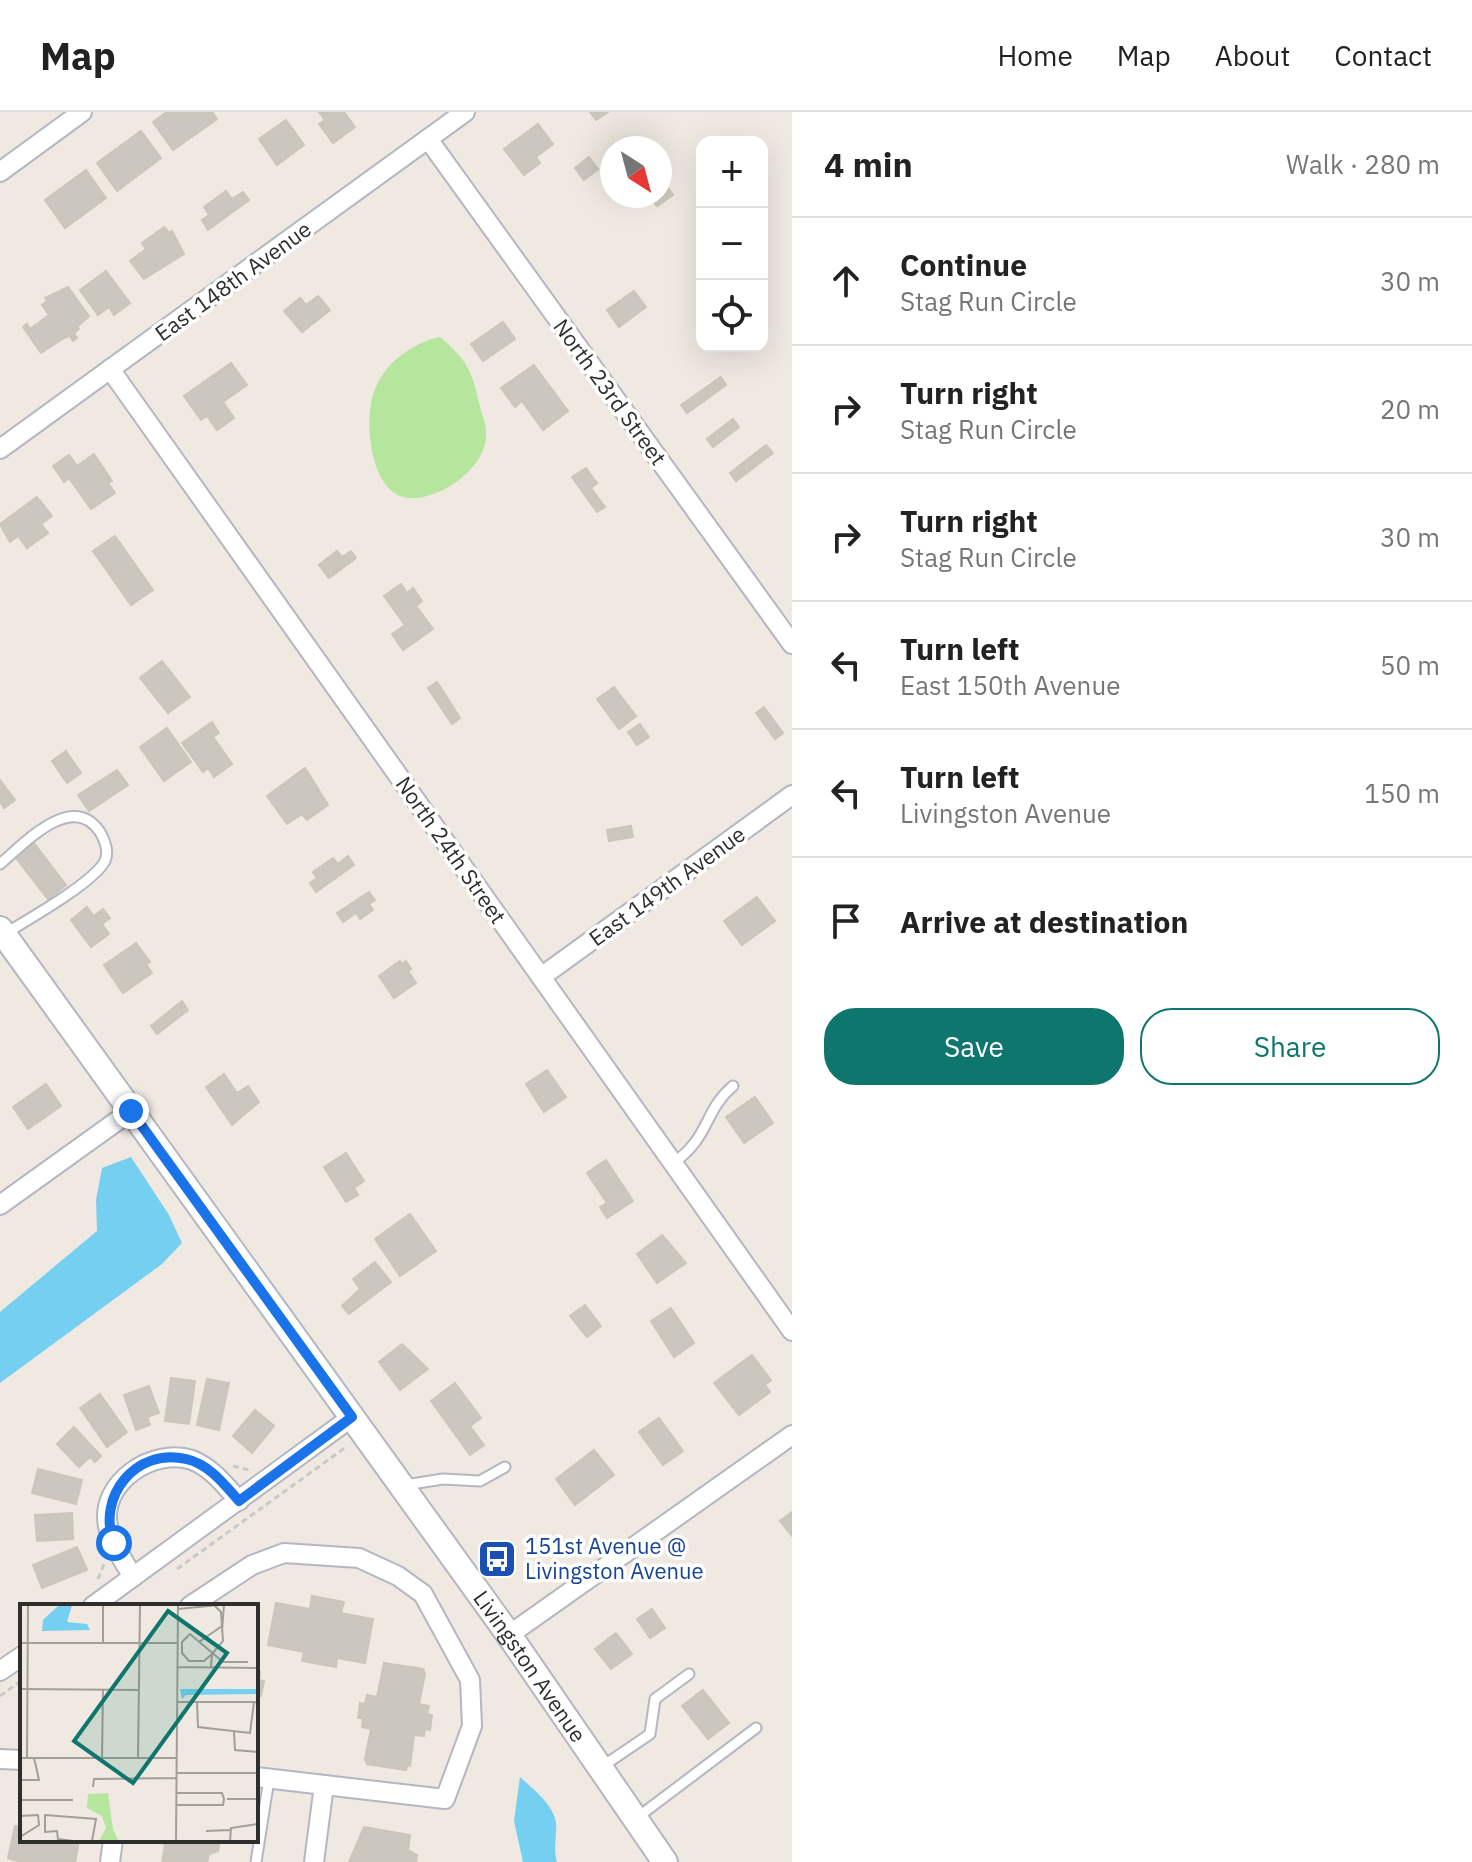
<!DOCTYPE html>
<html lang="en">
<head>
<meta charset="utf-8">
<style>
  body { margin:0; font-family:"IBM Plex Sans",sans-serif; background:#f6f6f6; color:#222 }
  .controls { position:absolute; right:24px; top:24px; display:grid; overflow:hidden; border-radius:16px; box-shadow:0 8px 32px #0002 }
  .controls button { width:72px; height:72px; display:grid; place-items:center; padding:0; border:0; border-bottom:2px solid #e0e0e0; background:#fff; color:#222; font:40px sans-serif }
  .compass { position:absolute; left:600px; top:24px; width:72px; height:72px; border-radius:50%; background:#fff; box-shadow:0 8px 32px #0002; rotate:144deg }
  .stop { position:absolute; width:24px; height:24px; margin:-18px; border:6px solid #1a73e8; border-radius:50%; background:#fff }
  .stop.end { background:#1a73e8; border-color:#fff; box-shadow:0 2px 8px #0008 }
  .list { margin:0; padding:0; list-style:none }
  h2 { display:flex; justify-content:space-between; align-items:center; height:104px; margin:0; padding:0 32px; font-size:34px }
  h2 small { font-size:26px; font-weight:400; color:#767676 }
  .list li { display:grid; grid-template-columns:52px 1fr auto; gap:24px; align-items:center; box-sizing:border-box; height:128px; padding:0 32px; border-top:2px solid #e0e0e0 }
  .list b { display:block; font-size:30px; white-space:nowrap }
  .list p { margin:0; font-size:26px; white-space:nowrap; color:#767676 }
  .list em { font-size:26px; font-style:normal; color:#767676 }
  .actions { display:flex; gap:16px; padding:24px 32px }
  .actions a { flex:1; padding:18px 0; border:2px solid #0f766e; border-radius:32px; text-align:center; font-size:28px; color:#0f766e }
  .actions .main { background:#0f766e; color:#fff }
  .icon { flex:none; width:44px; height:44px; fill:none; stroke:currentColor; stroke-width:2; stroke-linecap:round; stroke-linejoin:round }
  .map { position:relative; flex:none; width:792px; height:1750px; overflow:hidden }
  header { display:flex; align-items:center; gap:48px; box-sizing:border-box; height:112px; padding:0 40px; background:#fff; border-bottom:2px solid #e0e0e0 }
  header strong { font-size:38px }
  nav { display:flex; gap:44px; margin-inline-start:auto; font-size:28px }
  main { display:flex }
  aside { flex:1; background:#fff }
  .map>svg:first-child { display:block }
</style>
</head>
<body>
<header>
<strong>Map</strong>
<nav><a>Home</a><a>Map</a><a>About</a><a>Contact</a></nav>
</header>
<main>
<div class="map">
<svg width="792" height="1750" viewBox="0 0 792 1750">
  <rect width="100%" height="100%" fill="#efe9e1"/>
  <path fill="#b6e59e" d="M440,225C466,247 472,258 479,291C481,300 486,311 486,321C488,355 441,388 409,386C371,383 365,314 372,287C380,254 409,232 440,225Z"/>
  <g fill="#75cff0">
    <polygon points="131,1045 169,1103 182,1131 162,1152 0,1271 0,1200 97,1119 96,1088 102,1056"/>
    <path d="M520,1665C532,1676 554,1693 556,1711C557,1725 553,1736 557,1750H523L514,1709Z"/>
  </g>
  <g fill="#cbc7bf" stroke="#cbc5ba" stroke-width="2">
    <polygon points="167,0 212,0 217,7 173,38 153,10"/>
    <polygon points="319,0 344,0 355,15 333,31 319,12 325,8"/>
    <polygon points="590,0 608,0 596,8"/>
    <polygon points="286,8 304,33 277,53 259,27"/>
    <polygon points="538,12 553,32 536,45 540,51 524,63 504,37"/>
    <polygon points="141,19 161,46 117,79 97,51"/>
    <polygon points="589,45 598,57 584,68 575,56"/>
    <polygon points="86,58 106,86 65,116 45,88"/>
    <polygon points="660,64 673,83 657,94 650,84 660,84"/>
    <polygon points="226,79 232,87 243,80 249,88 208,118 202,108 209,103 204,95"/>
    <polygon points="164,115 169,121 172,119 184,142 144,167 130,149 146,137 142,131"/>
    <polygon points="106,159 130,191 114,203 109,195 98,203 80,178"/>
    <polygon points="68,175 89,204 77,215 79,217 74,221 77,226 73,229 70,224 64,226 41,241 23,215 27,212 30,217 49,203 42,193 47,189 45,186"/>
    <polygon points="634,179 646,195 619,215 607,198"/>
    <polygon points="318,184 330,198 302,220 284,199 300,186 306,193"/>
    <polygon points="503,210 515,227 483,249 471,232"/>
    <polygon points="231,251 247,273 223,290 234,306 217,318 207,304 201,308 184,284"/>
    <polygon points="534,253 568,299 543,318 522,289 515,295 501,276"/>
    <polygon points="721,265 726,273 687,301 681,293"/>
    <polygon points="733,307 739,315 713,335 707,327"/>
    <polygon points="766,333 773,341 736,369 730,361"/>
    <polygon points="94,342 112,369 108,371 115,381 91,397 69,366 64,370 53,354 69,343 77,354"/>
    <polygon points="586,356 597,371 591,376 605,395 597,400 572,365"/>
    <polygon points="37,385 52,404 41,412 48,421 27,436 18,424 10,430 0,412"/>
    <polygon points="115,424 153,478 131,493 93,439"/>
    <polygon points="337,439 342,445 351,439 356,446 329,466 319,453"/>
    <polygon points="401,472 407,481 413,476 422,489 416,494 433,517 403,538 392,522 405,513 384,484"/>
    <polygon points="162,549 190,585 168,601 140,566"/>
    <polygon points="437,570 460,606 452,612 428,576"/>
    <polygon points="614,575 636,604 619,617 597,587"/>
    <polygon points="764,595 783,621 775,627 756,601"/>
    <polygon points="212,610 219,621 213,625 232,652 214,665 208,656 203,660 182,631"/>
    <polygon points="640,612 649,625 637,633 628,620"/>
    <polygon points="167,616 191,650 164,669 140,635"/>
    <polygon points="66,639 81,661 67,671 52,649"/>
    <polygon points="305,656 328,693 307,708 302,702 287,712 267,684"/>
    <polygon points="117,658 128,673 89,699 78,683"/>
    <polygon points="0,668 15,688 4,696 0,690"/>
    <polygon points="631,714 633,725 609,729 607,718"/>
    <polygon points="34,731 66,773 48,787 16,746"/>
    <polygon points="348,744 354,753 316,780 310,771 317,766 313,760 333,746 338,752"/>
    <polygon points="369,780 375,788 369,792 373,798 360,807 356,801 343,810 337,801"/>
    <polygon points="757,785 775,809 742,833 724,809"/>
    <polygon points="87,795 94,804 103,797 110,806 102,812 109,822 91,835 71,808"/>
    <polygon points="136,831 150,850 146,852 152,861 123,881 104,853"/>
    <polygon points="400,849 402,852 406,849 411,857 408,859 416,871 394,886 379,864"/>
    <polygon points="182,889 188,898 157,922 151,914"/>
    <polygon points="547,958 566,985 544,1000 526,972"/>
    <polygon points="224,962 237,981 248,974 259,990 232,1013 206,975"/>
    <polygon points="46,972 61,994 28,1017 13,995"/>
    <polygon points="755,985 773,1011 744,1031 726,1005"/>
    <polygon points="346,1041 364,1069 354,1076 358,1083 346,1090 324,1055"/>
    <polygon points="606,1048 633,1089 607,1106 600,1095 607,1091 587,1061"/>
    <polygon points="410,1102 436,1139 400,1164 375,1127"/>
    <polygon points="662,1123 686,1151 657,1171 637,1142"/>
    <polygon points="375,1150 391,1170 349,1202 342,1194 360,1177 353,1167"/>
    <polygon points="585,1193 601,1214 587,1225 570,1204"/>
    <polygon points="671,1196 694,1231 674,1245 651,1209"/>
    <polygon points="402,1232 428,1257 400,1278 379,1250"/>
    <polygon points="752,1243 771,1268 765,1273 770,1280 739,1303 714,1271"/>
    <polygon points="171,1266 195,1269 189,1312 165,1309"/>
    <polygon points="207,1267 229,1271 219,1318 197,1313"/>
    <polygon points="455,1271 481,1306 470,1314 484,1333 470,1343 431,1289"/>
    <polygon points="149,1274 159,1301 147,1305 150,1313 136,1318 124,1283"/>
    <polygon points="100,1282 127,1320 107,1335 80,1296"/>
    <polygon points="255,1298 274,1314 252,1341 233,1324"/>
    <polygon points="659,1306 683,1339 663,1353 639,1320"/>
    <polygon points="74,1315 101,1344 95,1350 90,1345 79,1355 57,1332"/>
    <polygon points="594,1338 614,1363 575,1393 556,1367"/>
    <polygon points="38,1357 82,1368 76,1392 32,1381"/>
    <polygon points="792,1400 792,1424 780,1409"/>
    <polygon points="72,1401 73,1427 37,1429 35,1403"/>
    <polygon points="77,1435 87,1458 42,1476 33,1453"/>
    <polygon points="312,1484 344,1490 341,1501 373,1507 365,1551 337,1546 336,1555 302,1549 304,1540 268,1533 276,1491 310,1497"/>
    <polygon points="652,1497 665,1516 650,1526 637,1507"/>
    <polygon points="616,1521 632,1542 611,1557 595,1537"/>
    <polygon points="384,1551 423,1557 425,1562 419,1592 429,1594 427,1602 432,1603 430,1618 425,1617 424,1624 414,1623 410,1654 407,1653 406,1658 367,1652 365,1647 371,1617 362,1615 363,1606 358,1606 360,1591 365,1592 367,1583 377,1585"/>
    <polygon points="256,1560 260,1560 259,1568 264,1569 261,1584 256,1585"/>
    <polygon points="703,1578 729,1611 708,1627 682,1594"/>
    <polygon points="15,1714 22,1715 22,1728 79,1728 75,1750 21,1750 8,1746"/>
    <polygon points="364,1715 410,1723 408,1738 417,1743 416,1750 349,1750"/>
    <polygon points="157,1728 220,1728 218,1739 209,1742 207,1750 162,1750 165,1733"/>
  </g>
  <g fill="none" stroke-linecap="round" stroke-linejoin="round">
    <g stroke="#b4b7c1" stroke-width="13">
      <g id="service">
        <path d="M0,752C25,731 72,679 100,720C105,728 109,740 105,749C93,771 29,807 6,821"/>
        <path d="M673,1051C710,1026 704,998 733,974"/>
        <polyline points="405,1373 443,1367 480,1369 505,1355"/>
        <polyline points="600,1656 650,1622 655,1587 689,1562"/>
        <polyline points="638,1705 756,1616"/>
        <polyline points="256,1750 269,1667"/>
      </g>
    </g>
    <g stroke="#b4b7c1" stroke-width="22">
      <g id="minor">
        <polyline points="428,27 792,532"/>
        <polyline points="0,60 82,0"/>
        <polyline points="110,257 792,1219"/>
        <polyline points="0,337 465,0"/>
        <polyline points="541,865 792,683"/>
        <polyline points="0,1093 131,999"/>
        <path d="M133,1465C124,1450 112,1432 108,1414C99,1371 153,1335 192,1348C212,1356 225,1373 239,1389"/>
        <polyline points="93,1494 352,1305"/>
        <polyline points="190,1494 252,1453 284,1441 359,1446 398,1464 423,1482 470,1568 472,1614 445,1687 256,1665"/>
        <polyline points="509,1523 792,1323"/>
        <polyline points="0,1559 22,1544"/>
        <polyline points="0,1647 22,1648"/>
        <polyline points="110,1750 113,1728"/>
        <polyline points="314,1750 324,1673"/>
      </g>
    </g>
    <g stroke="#b4b7c1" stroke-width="28">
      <g id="tertiary">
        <path id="s1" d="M0,817L509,1523L665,1750"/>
      </g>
    </g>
    <g stroke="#c9c9c9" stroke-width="3" stroke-dasharray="6 4" stroke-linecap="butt">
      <polyline points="233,1354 249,1358"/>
      <polyline points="177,1457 346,1335"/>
      <polyline points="98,1467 104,1452"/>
      <polyline points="0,1584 22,1568"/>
    </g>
    <use href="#service" stroke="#fff" stroke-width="9"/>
    <use href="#minor" stroke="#fff" stroke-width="18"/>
    <use href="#tertiary" stroke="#fff" stroke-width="24"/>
  </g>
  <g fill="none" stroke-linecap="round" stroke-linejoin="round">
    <path stroke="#1a73e8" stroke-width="10" d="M114,1431C96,1385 136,1335 186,1347C209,1352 224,1372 239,1389L352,1305L131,999"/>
  </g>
  <defs>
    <g id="bus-square" transform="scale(2)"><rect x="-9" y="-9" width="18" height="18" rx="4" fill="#1a4fb4" stroke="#fff"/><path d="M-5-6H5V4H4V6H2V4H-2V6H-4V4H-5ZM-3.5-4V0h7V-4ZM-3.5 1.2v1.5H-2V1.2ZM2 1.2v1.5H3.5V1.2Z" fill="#fff"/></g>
  </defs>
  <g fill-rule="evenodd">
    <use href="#bus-square" x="497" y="1447"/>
  </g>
  <g text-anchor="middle" stroke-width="7" stroke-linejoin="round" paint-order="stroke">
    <g font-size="22" fill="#2e2e2e" stroke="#fff">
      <text transform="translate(233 169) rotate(-36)" y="8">East 148th Avenue</text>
      <text transform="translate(610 280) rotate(54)" y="8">North 23rd Street</text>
      <text transform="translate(451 738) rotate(55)" y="8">North 24th Street</text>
      <text transform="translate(667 774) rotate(-36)" y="8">East 149th Avenue</text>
      <text dy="8" stroke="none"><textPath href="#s1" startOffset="908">Livingston Avenue</textPath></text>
    </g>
    <g font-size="22" fill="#164399" stroke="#fff" text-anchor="start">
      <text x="525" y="1442">151st Avenue @<tspan x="525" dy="25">Livingston Avenue</tspan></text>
    </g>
  </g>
  <g transform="translate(20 1492)">
    <rect width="238" height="238" fill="#efe9e1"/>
    <path d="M88,189L93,226L99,237H79L86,224L82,212L67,204L68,190Z" fill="#b6e59e"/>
    <path d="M39,1H52L47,18L67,20L70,26L22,27L23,16ZM160,85H238V90L166,91L162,95Z" fill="#75cff0"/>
    <path fill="none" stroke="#a29e99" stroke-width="2" d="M166,1H191M158,5L198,1M202,27L204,1M179,38L202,22M0,39H157M83,39V1M192,50L184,57H169L162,49V38L170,30L203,58H228M157,63L238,64M191,63L192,50L203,37L201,8L194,1M0,85L119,86M157,98H238M177,98L178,123L230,129L234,98M214,128L215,146L238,148M0,154H157M7,154L8,1M82,154L83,86M118,154L120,1M156,169H238M0,176H19L14,154M73,183L74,175L156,174M156,189H202L204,195L203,201H156M207,195H238M0,196H53M0,212L18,211L19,221L0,233M186,227L210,226M53,237L38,235L37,227L25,228V211L76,215L72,237M156,237L158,1M210,237L211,224L238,220"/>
    <path fill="#0f766e" fill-opacity="0.15" stroke="#0f766e" stroke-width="4" d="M148,7L207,49L113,179L54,137Z"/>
    <rect width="238" height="238" fill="none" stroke="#2e2e2e" stroke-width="4"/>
  </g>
</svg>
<div class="controls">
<button>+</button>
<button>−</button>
<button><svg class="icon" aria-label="locate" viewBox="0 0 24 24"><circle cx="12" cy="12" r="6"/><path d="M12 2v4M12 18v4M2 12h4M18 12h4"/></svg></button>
</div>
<svg class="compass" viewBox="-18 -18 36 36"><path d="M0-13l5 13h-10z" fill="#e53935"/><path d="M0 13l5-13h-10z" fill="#767676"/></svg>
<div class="stop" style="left:114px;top:1431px"></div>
<div class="stop end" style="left:131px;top:999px"></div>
</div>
<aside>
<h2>4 min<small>Walk · 280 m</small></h2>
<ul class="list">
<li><svg class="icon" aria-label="ahead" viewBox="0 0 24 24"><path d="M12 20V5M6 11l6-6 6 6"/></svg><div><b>Continue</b><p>Stag Run Circle</p></div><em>30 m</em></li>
<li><svg class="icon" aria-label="right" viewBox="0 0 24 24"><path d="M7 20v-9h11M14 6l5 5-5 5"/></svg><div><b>Turn right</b><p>Stag Run Circle</p></div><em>20 m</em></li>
<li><svg class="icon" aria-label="right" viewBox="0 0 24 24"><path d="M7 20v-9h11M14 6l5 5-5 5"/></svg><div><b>Turn right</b><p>Stag Run Circle</p></div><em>30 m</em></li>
<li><svg class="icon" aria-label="left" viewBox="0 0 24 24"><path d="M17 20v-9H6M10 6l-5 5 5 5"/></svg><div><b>Turn left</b><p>East 150th Avenue</p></div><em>50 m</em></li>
<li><svg class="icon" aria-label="left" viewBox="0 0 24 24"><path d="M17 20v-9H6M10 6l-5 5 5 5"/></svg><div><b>Turn left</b><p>Livingston Avenue</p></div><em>150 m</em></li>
<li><svg class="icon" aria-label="arrive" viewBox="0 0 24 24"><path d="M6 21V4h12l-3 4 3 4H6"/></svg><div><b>Arrive at destination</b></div></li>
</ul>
<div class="actions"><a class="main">Save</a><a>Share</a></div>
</aside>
</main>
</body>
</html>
